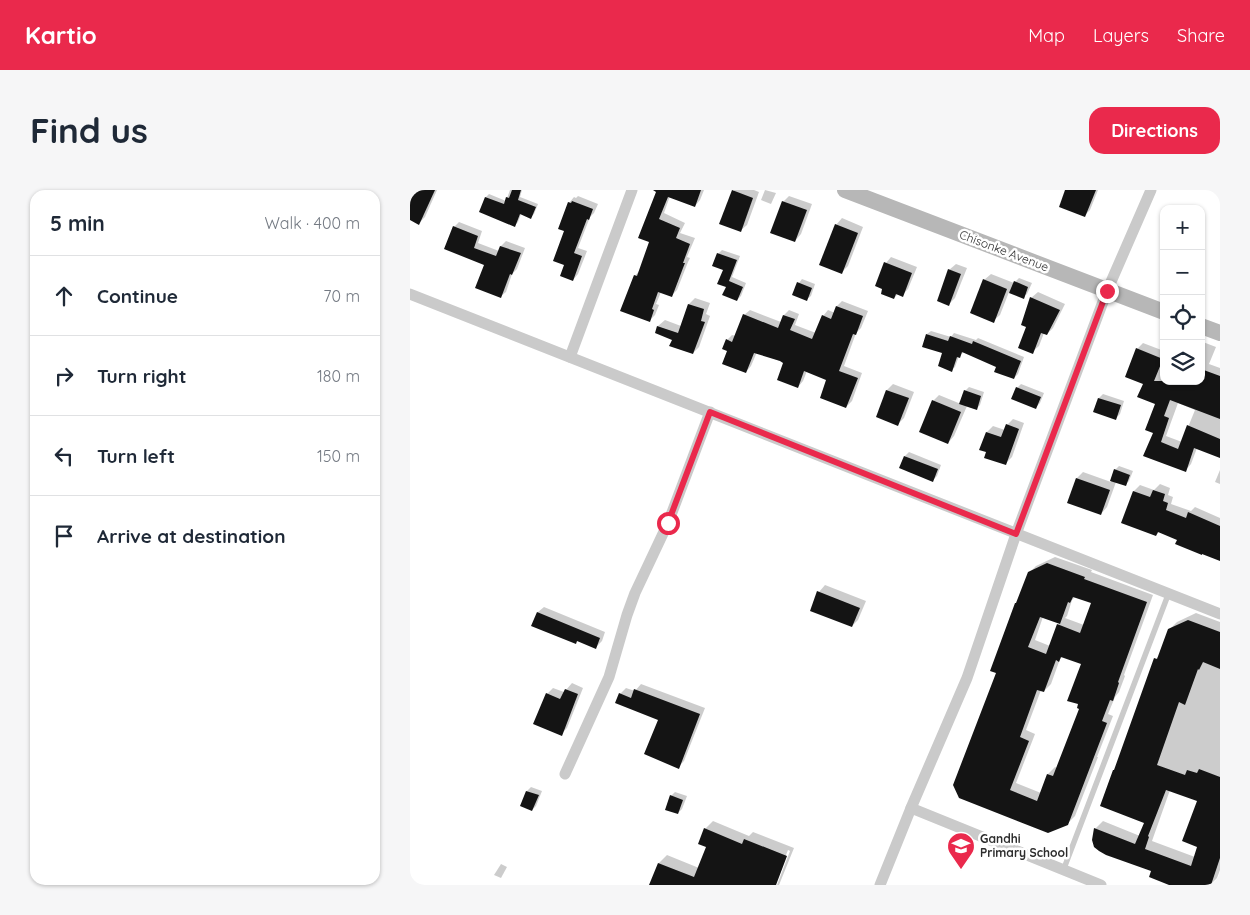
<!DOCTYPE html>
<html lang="en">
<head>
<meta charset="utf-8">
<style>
  body { margin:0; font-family:Quicksand,sans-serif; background:#f6f6f7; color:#1f2937 }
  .controls { position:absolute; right:15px; top:15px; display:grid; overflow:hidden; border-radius:10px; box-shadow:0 1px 4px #0004 }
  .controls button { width:45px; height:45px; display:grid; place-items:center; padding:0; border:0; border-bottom:1px solid #e0e1e3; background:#fff; color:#1f2937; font:25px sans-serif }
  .stop { position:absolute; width:15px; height:15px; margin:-11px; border:4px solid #ea294c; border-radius:50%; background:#fff }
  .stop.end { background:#ea294c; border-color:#fff; box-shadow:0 1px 5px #0008 }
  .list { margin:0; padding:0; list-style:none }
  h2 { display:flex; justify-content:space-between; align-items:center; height:65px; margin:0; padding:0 20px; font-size:21px }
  h2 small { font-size:16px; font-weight:400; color:#747a83 }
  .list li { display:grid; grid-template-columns:32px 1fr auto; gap:15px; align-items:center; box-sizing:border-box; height:80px; padding:0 20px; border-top:1px solid #e0e1e3 }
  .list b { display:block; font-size:19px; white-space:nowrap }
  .list em { font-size:16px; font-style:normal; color:#747a83 }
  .icon { flex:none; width:28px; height:28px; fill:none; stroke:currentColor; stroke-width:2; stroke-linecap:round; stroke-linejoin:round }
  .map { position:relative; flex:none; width:810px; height:695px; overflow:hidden; border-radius:15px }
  header { display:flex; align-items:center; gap:30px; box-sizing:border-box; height:70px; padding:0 25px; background:#ea294c; color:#fff }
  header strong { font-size:24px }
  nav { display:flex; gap:28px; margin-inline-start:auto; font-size:18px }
  .intro { display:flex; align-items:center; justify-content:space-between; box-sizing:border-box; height:120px; padding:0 30px }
  h1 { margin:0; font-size:35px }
  .button { padding:12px 22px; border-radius:15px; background:#ea294c; color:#fff; font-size:18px; font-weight:700 }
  main { display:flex; gap:30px; padding:0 30px }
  aside { flex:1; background:#fff; border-radius:15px; box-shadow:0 1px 4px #0004 }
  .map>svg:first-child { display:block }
</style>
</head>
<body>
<header>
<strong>Kartio</strong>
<nav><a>Map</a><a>Layers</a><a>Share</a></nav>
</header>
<div class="intro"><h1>Find us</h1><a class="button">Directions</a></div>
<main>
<aside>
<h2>5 min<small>Walk · 400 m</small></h2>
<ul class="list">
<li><svg class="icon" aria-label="ahead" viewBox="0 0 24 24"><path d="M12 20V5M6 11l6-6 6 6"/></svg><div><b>Continue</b></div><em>70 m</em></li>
<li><svg class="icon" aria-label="right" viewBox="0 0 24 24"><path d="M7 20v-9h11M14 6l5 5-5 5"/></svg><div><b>Turn right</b></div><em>180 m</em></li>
<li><svg class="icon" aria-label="left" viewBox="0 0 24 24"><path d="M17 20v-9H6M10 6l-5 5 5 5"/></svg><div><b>Turn left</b></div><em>150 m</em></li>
<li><svg class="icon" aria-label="arrive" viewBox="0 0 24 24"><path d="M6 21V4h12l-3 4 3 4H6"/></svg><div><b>Arrive at destination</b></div></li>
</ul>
</aside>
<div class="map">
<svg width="810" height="695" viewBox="0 0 810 695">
  <rect width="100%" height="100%" fill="#fff"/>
  <g fill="#0003" fill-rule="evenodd">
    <polygon points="0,0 27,0 15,27 9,33 0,29"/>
    <polygon points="100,0 112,0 110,7 128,14 124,24 121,27 111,24 108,32 105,35 71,21 76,7 79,4 96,11"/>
    <polygon points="248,0 294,0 290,10 285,16 260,6 254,23 275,33 270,43 285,48 277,67 280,68 278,72 267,100 261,106 251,102 246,114 249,115 245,125 240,130 225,86 230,80 241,51"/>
    <polygon points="324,0 344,0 349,2 337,35 330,41"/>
    <polygon points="355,0 366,3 361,14 351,10"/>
    <polygon points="657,0 688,0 680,20 674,26"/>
    <polygon points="168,6 188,14 184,23 180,27 168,58 177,61 168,84 163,90 156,75 156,40 159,13 164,7 166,8"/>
    <polygon points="379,6 402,14 391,44 385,51 373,12"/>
    <polygon points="432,28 453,37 438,76 432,82 426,35"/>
    <polygon points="49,32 72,41 68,53 89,61 91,56 96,51 115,58 107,79 102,84 96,102 91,106 75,74 44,37"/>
    <polygon points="312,60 330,66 322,87 336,93 331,106 327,110 317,96 314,80 308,64"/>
    <polygon points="481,67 507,77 498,99 492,105 488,104 484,108 476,73"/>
    <polygon points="546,74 557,78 545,108 539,114 539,80"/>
    <polygon points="581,84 604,93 609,88 622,93 617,104 613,107 599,102 590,125 583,131 574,90"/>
    <polygon points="392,89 405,94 401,106 397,109 389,93"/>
    <polygon points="628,102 655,114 643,138 637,144 634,143 629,156 622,162 618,136 621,108"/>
    <polygon points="285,108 300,113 296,124 300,126 289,157 283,163 263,149 246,143 248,136 255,130 271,136 279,114"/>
    <polygon points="432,111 458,121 451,138 446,143 434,176 452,183 442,211 436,217 418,189 397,181 393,191 388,197 375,173 347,162 341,176 336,182 319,161 317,150 322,145 326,146 334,125 340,120 371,132 374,125 379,120 389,124 385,135 406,143 413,126 418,120 425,123 427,116"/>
    <polygon points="521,141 541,147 544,143 566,150 568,148 614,167 608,184 604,188 587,176 554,162 549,166 545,177 541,180 534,162 517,144"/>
    <path d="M793,152L806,157L799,174L810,178V267L787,258L781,274L775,281L735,265L744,242L746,213L735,193L727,159L733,153L754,161V173L752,178L754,179V191H791V154ZM768,213L785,220L772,252L756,246Z"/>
    <polygon points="483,194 504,202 494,228 488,234 467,226 477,200"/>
    <polygon points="611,194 634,203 630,213 626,217 607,198"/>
    <polygon points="559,197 574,202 570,215 566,219 557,216 544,246 538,253 523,211 529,205 551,214 555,201"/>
    <polygon points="693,204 714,211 710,224 706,228 685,221 689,208"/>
    <polygon points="603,229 614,233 602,267 595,274 578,262 571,259 577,242 583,236 595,240 597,235"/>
    <polygon points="499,262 531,275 527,286 523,290 495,266"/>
    <polygon points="709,276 723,281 719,291 715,295 706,292 697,317 691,324 659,312 667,288 673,282 701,292 705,280"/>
    <polygon points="810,280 810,294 805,292"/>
    <polygon points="750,294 760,298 758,305 763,307 761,314 781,321 785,317 810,328 810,370 768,349 749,342 746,345 713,332 724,301 730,295 744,300"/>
    <path d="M645,367L682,380L681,382L743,405L714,485L715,486L709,502L705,507L698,524L703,526L687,567H688L665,626L657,634L550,607L587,483L619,383L626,376ZM665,407L683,412L674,435L655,428L657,426L662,410ZM633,427L650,433L648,435L640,456L625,450ZM653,466L673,473L671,518L647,578L645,577L638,584L631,603L606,593L625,544L616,540L631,500L634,501L641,494L650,469Z"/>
    <polygon points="415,395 456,411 448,430 442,436 401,420 409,402"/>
    <polygon points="134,417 195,442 192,451 186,457 168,450 166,452 123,435 128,422"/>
    <path d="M786,423L810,432V680L807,688L800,695H763L685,639L693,631L730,646L736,632L746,469L750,465L759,440L767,432ZM760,600L789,610V656L785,667L742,651Z"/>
    <polygon points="162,493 173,498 157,538 151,544 137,504 143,498 154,502 156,500"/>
    <polygon points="231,494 295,518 274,571 268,577 249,529 210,504 216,498 225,501"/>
    <polygon points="121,597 132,601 126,616 122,620 117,601"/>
    <polygon points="265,602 277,606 272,619 268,623 261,606"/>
    <polygon points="303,631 339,646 343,642 384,658 369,695 367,695 380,661 378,660 364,695 240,695 249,673 257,665 289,678 297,656 295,639"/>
    <polygon points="91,674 97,677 91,688 84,685"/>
  </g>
  <g fill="#141414" fill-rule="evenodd">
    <polygon points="0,0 25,0 9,35 0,30"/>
    <polygon points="102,0 111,0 108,10 126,17 121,29 110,24 105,37 69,22 75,7 94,14 96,7 99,8"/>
    <polygon points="243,0 291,0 285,17 258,7 249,29 270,38 266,48 280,54 273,73 275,73 273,78 262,107 248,102 242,119 244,120 240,132 210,121 224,85 227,86 239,52 228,48 246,2"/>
    <polygon points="322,0 343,8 331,42 309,34"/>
    <polygon points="655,0 686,0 675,27 649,17"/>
    <polygon points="162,11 183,19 179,30 177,29 164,63 172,66 163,91 150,86 154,75 143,71 154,41 148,39 158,12 161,13"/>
    <polygon points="372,11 397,20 385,52 360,43"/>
    <polygon points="425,34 448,43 432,84 409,75"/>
    <polygon points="43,36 68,46 64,58 86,66 90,56 111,63 102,85 100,84 91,108 65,98 74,75 34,59"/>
    <polygon points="307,63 327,70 319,91 333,97 327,111 312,105 316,97 307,94 313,80 302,76"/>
    <polygon points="474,72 502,83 493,107 486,104 484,109 471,104 472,99 465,96"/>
    <polygon points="538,79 551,84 539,116 527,111"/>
    <polygon points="573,89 597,99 584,133 560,123"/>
    <polygon points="604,91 618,97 614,109 599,103"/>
    <polygon points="387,92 402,98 397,111 382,105"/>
    <polygon points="620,107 650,120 637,145 631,143 623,164 608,158 616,137 611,135"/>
    <polygon points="278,114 294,119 291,131 295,132 283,164 259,156 262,150 245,143 247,136 268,143"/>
    <polygon points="426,116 453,126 446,145 443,144 429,181 448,188 436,218 410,208 416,190 394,181 388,198 367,190 373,173 370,171 344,163 336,183 312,174 317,161 312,159 316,149 322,152 333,124 368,138 373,125 385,129 380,140 402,149 412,125 421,129"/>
    <polygon points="516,144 538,151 540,146 562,154 563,151 611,171 604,189 584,182 586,177 552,162 550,168 547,167 542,182 528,176 532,163 512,157"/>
    <polygon points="726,158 753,169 744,191 791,191 791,179 810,186 810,229 760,210 754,226 759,228 751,252 768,259 777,235 810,249 810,268 784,258 776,282 733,266 743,243 735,240 745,214 727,207 733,194 715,187"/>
    <polygon points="606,197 631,207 626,219 601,209"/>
    <polygon points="476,200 499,208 488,236 466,227"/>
    <polygon points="554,200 571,206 567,220 549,214"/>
    <polygon points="688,208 711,215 706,230 683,222"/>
    <polygon points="522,210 551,222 538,254 509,242"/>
    <polygon points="596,234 609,239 596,275 574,268 576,262 569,260 576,242 591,247"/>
    <polygon points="494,266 528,279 523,292 489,278"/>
    <polygon points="704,279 720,285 716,296 700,291"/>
    <polygon points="666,288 700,300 691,325 657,313"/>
    <polygon points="743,300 755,304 753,311 758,313 756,320 776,328 778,322 810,336 810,371 792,364 792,365 765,354 767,350 748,342 746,346 711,333 723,301 740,307"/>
    <path d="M637,373L675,387L674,389L737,412L708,492L709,493L703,511L700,510L692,531L697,533L658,635L638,643L549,608L543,595L586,483L580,481L605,413H606L618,382ZM663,407L681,413L670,443L647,434L636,464L618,457L630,427L650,434L658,412L660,413ZM651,467L671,474L657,511L668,514L667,518L669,519L643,586L637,584L627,611L600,600L619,551L610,547L627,500L634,502L646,470L649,472Z"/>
    <polygon points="407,401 450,418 442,437 400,421"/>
    <polygon points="127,422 190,448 186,459 167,451 166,454 121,436"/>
    <path d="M778,430L810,442V479L793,472L789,480L788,479L775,515L769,512L747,575L775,585L777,580L787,583L789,579L810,587V668L801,695H759L739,687L741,681L696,665L689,661L684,657L682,650L684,638L725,654L734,633L690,616L703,580H704L744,468L747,469L758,439ZM756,600L787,611L772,651L787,657L781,676L735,659L739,647L738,646Z"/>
    <polygon points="155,499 168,504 152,546 123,534 136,503 150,509"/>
    <polygon points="224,499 290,524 269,579 234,564 248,530 205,513 209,503 221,508"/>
    <polygon points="116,601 129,605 122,621 110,616"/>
    <polygon points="260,605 273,610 268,624 255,620"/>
    <polygon points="294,638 332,654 334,649 377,666 366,695 239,695 248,673 284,687 296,657 288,654"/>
  </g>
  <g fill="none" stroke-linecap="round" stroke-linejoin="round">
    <g stroke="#cacaca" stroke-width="5.5">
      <polyline points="653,681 758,405"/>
      <polyline points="809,695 810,692"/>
    </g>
    <g stroke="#cacaca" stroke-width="11">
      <polyline points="0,104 810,424"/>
      <polyline points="160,167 222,0"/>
      <polyline points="155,584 199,487 217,425 225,403 258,333 300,222"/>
      <polyline points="501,618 691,695"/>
      <polyline points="470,695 501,618 557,488 606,344 697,101 741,0"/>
    </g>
    <g stroke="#b7b7b7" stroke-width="16">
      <polyline points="435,0 754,122"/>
      <polyline points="791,136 810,143"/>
    </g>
  </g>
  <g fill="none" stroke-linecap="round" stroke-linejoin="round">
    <polyline stroke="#ea294c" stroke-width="6" points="258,333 300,222 606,344 697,101"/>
  </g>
  <defs>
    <g id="school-pin" transform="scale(1.4375)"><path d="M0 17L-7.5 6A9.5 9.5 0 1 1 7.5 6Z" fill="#ea294c" stroke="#fff"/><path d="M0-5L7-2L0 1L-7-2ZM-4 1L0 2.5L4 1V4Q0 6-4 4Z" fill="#fff"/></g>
  </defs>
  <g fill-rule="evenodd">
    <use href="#school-pin" x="551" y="656"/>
  </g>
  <g text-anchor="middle" stroke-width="5" stroke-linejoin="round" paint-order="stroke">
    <g font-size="12" fill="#2d2d2d" stroke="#fff">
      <text transform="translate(594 61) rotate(21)" y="4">Chisonke Avenue</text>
    </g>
    <g font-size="12" font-weight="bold" fill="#2d2d2d" stroke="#fff" text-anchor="start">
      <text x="570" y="653">Gandhi<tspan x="570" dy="14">Primary School</tspan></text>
    </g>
  </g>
</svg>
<div class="controls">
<button>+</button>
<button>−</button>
<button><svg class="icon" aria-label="locate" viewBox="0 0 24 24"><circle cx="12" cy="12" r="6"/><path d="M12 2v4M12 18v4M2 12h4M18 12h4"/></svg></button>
<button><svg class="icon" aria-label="layers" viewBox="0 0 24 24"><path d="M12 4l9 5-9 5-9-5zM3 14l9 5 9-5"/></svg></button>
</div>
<div class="stop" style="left:258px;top:333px"></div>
<div class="stop end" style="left:697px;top:101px"></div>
</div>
</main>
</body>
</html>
